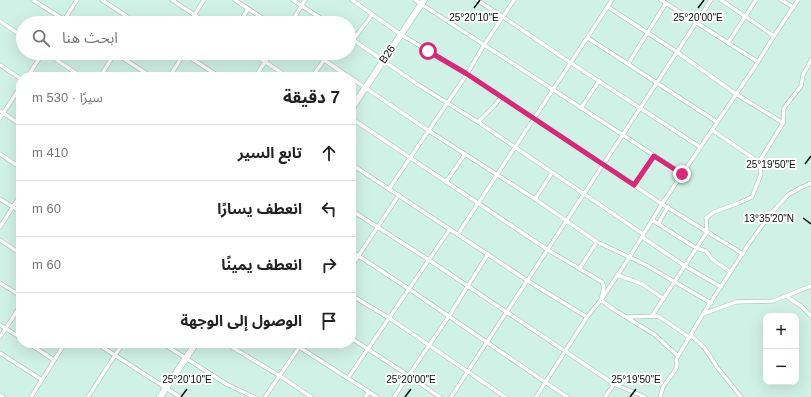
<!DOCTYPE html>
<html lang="ar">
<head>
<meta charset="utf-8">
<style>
  body { margin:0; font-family:Arial,"Noto Sans Arabic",sans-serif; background:#f2f2f2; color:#222; direction:rtl }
  .controls { position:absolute; right:12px; bottom:12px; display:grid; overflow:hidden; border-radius:8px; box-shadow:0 4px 16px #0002 }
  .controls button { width:36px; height:36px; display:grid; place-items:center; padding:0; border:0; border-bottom:1px solid #e0e0e0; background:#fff; color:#222; font:20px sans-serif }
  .stop { position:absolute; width:12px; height:12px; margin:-9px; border:3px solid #db2777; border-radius:50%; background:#fff }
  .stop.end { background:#db2777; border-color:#fff; box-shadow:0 1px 4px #0008 }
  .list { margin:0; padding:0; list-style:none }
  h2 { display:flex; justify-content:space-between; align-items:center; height:52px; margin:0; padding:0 16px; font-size:17px }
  h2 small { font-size:13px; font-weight:400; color:#767676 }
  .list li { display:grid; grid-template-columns:26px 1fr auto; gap:12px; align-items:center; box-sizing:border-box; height:56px; padding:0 16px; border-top:1px solid #e0e0e0 }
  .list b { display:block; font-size:15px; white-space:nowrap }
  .list em { font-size:13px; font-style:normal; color:#767676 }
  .icon { flex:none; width:22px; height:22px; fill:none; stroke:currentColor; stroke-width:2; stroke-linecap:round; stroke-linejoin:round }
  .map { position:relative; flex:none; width:811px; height:397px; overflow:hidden; direction:ltr }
  .search { position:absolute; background:#fff; box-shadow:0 4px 16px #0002; left:16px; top:16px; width:340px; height:44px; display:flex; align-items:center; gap:10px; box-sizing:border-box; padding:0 14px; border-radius:22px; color:#767676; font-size:15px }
  .panel { position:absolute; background:#fff; box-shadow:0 4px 16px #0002; left:16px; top:72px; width:340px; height:276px; border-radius:16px; direction:rtl }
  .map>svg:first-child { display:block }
</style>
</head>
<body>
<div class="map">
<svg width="811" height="397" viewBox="0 0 811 397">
  <rect width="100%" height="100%" fill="#d0f1e6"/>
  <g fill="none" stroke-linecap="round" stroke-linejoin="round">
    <g stroke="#9bbab0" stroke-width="4.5">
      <g id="street">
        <polyline points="33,0 69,23"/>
        <polyline points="102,0 137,23"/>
        <polyline points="172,0 207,23"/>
        <polyline points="235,0 270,23"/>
        <polyline points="293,0 328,23"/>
        <polyline points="352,0 400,34 467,74 662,204 743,254"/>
        <polyline points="415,0 623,135 682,174"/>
        <polyline points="477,0 503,17 571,63 700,147"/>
        <polyline points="661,0 758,62"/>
        <polyline points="721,0 774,36"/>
        <polyline points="781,0 793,7"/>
        <polyline points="608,7 677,52 736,94 783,123"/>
        <polyline points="0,21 23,37"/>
        <polyline points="62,23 77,0"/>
        <polyline points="189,23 204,0"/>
        <polyline points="239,23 248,9"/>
        <polyline points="291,23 305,0"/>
        <polyline points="349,37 417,84 478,122 643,234"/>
        <polyline points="588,38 717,122"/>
        <polyline points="353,40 372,15"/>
        <polyline points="728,43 756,0"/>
        <polyline points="46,53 82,77"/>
        <polyline points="115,53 152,77"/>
        <polyline points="183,53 220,77"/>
        <polyline points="252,53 288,77"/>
        <polyline points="314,53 349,77"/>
        <polyline points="628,64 666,3"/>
        <polyline points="0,65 21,79"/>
        <polyline points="27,77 43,53"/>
        <polyline points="100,77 115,53"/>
        <polyline points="169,77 184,54"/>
        <polyline points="255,77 271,53"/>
        <polyline points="312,77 324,60"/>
        <polyline points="351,78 429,131 535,199 597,242 644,264 711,303"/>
        <polyline points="581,108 599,81"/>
        <polyline points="0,111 21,125"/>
        <polyline points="0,118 21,86"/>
        <polyline points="351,118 548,250 602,282 604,287 601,300 613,309 655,335 678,356"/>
        <polyline points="478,122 494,106 501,97"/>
        <polyline points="712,130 759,162"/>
        <polyline points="0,154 21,168"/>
        <polyline points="351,164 528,281 587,317"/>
        <polyline points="446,182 465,154"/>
        <polyline points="634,185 654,156"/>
        <polyline points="389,189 467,74 484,45 514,0"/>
        <polyline points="0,199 21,212"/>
        <polyline points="535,199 552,173"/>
        <polyline points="351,210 429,260 614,384 645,397"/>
        <polyline points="652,220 696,248"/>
        <polyline points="658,224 668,207"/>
        <polyline points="0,227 21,194"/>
        <polyline points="458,234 612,0"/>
        <polyline points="642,237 685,266 721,287"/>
        <polyline points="0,240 21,254"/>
        <polyline points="696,248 706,251 712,259 730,272"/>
        <polyline points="351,251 409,289 567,397"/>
        <polyline points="351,267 399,195"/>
        <polyline points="579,269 597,242"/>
        <polyline points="617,275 642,284 664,299"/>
        <polyline points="0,283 21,296"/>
        <polyline points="351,295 389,318 505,397"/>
        <polyline points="786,296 801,306 811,316"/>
        <polyline points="703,314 750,242 773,211 788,195 800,188 811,183"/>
        <polyline points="652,316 707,232 706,218 714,212 739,203 752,197 761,174 759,162 783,123 784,108 801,86 803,75 811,60"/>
        <polyline points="628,317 658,316 689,337"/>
        <polyline points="0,325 21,338"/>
        <path d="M690,335C704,345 708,353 717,367C725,377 733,387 741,397"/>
        <polyline points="0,337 21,305"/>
        <polyline points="351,338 409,376 440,397"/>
        <polyline points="28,343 54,360"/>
        <polyline points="96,343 180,397"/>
        <polyline points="162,343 228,385 254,397"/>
        <polyline points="225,343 280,376 311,397"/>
        <polyline points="293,343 377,397"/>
        <polyline points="0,353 42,380"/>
        <polyline points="348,378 450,229"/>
        <polyline points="0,395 3,397"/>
        <polyline points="31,397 65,343"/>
        <polyline points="88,397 123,343"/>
        <polyline points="265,397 302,343"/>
        <polyline points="365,397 369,392"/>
        <polyline points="394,397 449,316 488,254"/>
        <polyline points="451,397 711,0"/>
        <polyline points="536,397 587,317 601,300 629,258 662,204 758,62 774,36 798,0"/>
        <polyline points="605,397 614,384"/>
        <polyline points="660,397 663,387 676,369 677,363 676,360 678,356 703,314 736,302 773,301 811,286"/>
      </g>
    </g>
    <g stroke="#9bbab0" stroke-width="7">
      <g id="highway">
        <polyline points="351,109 424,0"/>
        <polyline points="160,397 196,343"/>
      </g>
    </g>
    <use href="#street" stroke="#fff" stroke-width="3.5"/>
    <use href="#highway" stroke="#fff" stroke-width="6"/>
  </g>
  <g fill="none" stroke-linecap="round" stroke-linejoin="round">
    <polyline stroke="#db2777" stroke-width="5" points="428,51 467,74 634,185 654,156 682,174"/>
  </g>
  <path fill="none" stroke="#040e0b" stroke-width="1.5" d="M474,8L480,0M698,8L704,0M805,164L811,156M803,218L811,224M181,397L187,389M405,397L411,389M630,397L636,389"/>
  <g text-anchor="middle" stroke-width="4" stroke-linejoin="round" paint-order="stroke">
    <g font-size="11" fill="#040e0b" stroke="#fff">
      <text transform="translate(387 54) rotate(-56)" y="4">B26</text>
    </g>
  </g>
  <g font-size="10" text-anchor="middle" fill="#040e0b" stroke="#fff" stroke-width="4" stroke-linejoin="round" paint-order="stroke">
    <text x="474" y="21">25°20'10"E</text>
    <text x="698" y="21">25°20'00"E</text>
    <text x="771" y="168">25°19'50"E</text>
    <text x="769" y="222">13°35'20"N</text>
    <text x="187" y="383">25°20'10"E</text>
    <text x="411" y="383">25°20'00"E</text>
    <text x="636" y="383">25°19'50"E</text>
  </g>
</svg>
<div class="controls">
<button>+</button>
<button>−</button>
</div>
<div class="stop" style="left:428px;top:51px"></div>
<div class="stop end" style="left:682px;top:174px"></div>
<div class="search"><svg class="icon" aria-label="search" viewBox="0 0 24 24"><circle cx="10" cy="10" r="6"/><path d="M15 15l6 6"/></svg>ابحث هنا</div>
<section class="panel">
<h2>7 دقيقة<small>سيرًا · 530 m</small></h2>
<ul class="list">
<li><svg class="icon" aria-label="ahead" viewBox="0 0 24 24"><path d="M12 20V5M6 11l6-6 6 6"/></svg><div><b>تابع السير</b></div><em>410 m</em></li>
<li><svg class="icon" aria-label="left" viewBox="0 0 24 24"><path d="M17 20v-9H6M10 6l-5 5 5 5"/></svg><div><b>انعطف يسارًا</b></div><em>60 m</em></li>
<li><svg class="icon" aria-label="right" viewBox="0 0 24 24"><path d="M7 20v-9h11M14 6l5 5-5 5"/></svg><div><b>انعطف يمينًا</b></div><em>60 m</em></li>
<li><svg class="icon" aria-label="arrive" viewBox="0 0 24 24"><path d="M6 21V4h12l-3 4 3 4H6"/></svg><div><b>الوصول إلى الوجهة</b></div></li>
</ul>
</section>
</div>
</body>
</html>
